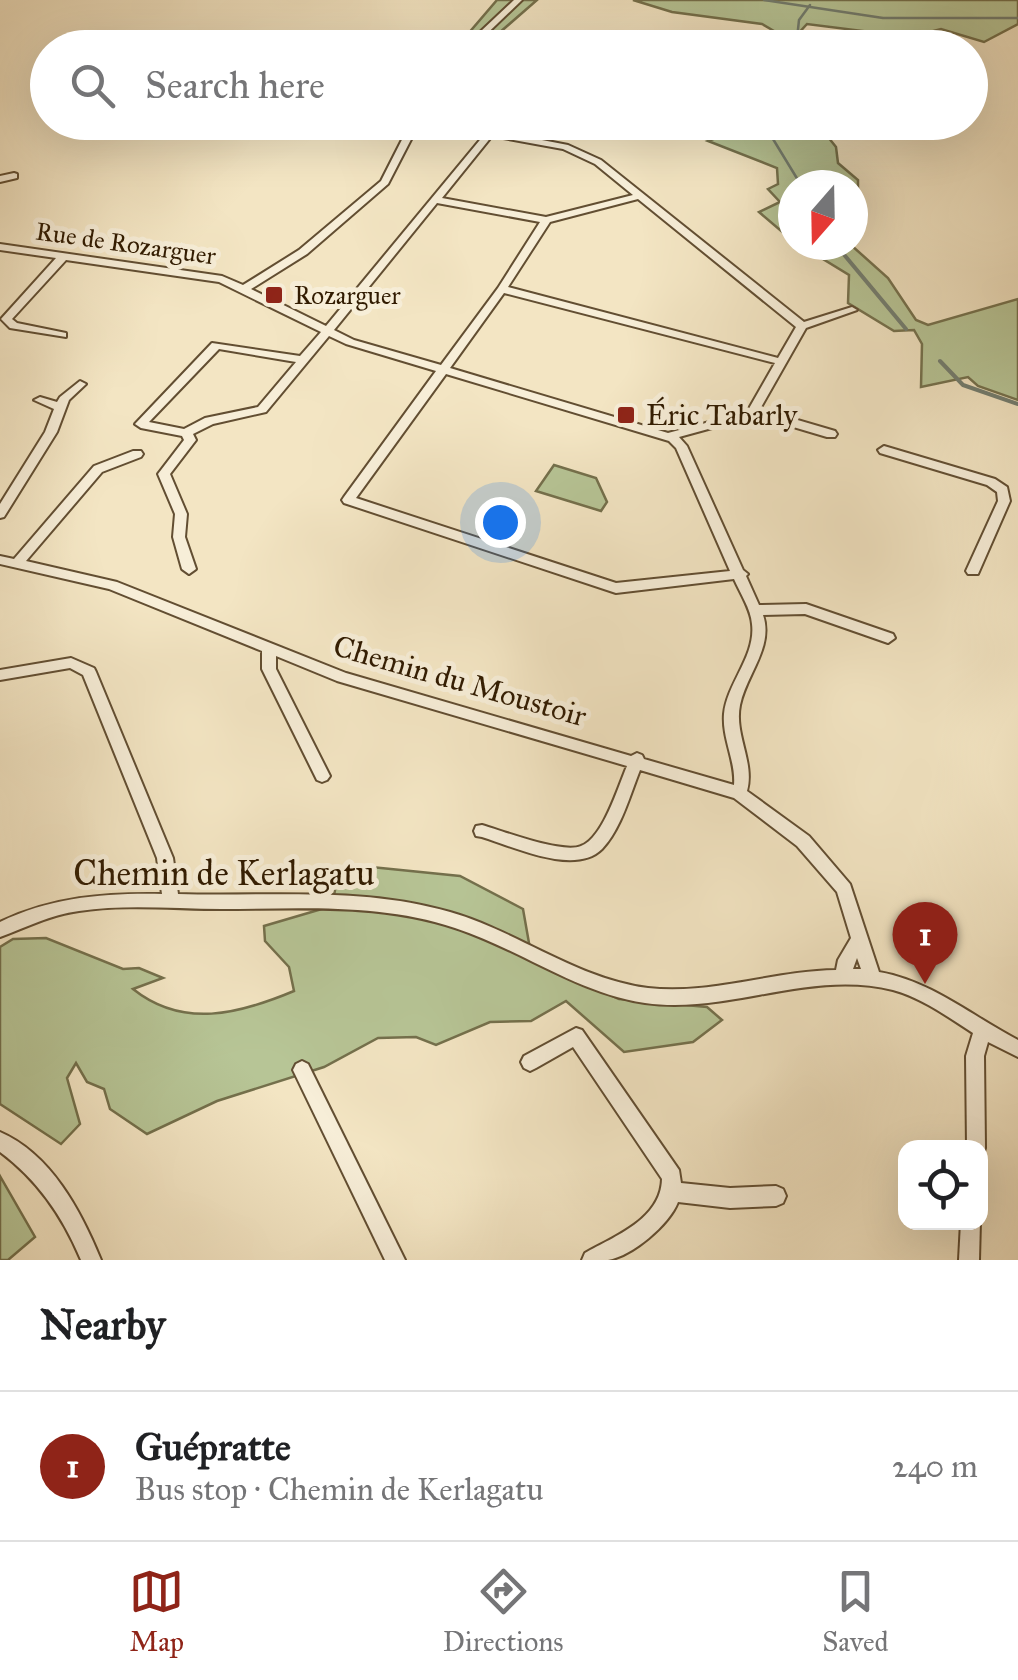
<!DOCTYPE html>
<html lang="en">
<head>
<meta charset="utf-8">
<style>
  body { margin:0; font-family:"IM FELL Great Primer",serif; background:#f2f2f2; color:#202124 }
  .controls { position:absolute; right:30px; bottom:30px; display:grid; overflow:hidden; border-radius:20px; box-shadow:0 10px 40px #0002 }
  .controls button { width:90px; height:90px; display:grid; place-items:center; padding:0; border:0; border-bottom:2px solid #e0e0e0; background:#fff; color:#202124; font:50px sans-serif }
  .compass { position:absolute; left:778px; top:170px; width:90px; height:90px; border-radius:50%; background:#fff; box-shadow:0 10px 40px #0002; rotate:200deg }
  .you { position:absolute; left:500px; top:522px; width:35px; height:35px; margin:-25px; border:8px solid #fff; border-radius:50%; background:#1a73e8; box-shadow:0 0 0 15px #1a73e833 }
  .badge { display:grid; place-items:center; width:65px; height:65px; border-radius:50%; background:#8f2418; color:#fff; font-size:32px; font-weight:700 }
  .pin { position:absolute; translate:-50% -82px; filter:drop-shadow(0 2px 5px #0008) }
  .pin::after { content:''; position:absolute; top:52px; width:35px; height:30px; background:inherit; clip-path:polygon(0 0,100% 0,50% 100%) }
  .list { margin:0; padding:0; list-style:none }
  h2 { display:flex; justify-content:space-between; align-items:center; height:130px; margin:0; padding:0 40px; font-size:42px }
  h2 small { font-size:32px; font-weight:400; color:#757577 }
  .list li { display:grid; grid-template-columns:65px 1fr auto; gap:30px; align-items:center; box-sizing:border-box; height:150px; padding:0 40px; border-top:2px solid #e0e0e0 }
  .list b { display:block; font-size:38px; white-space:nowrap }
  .list p { margin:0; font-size:32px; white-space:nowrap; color:#757577 }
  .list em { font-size:32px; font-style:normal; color:#757577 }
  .icon { flex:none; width:55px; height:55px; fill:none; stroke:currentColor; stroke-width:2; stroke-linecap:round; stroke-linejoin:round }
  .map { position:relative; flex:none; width:1018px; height:1260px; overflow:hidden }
  .search { position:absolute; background:#fff; box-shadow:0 10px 40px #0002; left:30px; right:30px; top:30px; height:110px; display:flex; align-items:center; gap:25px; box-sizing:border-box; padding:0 35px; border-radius:55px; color:#757577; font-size:38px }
  .sheet { height:280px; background:#fff }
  nav { display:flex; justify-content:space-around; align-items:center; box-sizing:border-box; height:140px; border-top:2px solid #e0e0e0; background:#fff; font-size:28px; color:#757577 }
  nav a { display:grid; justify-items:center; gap:5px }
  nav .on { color:#8f2418 }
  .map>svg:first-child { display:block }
</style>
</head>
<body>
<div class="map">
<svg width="1018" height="1260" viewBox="0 0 1018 1260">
  <rect width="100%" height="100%" fill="#f3e5c3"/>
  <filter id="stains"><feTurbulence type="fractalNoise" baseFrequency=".002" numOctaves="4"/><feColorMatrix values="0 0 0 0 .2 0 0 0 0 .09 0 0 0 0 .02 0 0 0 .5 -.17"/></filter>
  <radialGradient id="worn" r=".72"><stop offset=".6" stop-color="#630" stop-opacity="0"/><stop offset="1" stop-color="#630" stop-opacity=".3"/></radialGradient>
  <g fill="#b7c596" stroke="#74704c" stroke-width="2.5">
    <polygon points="497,0 537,0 483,47 456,48"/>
    <polygon points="633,0 1018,0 1018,24 984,42 941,29 910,37 807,24 796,36 798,47 761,47 774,31 762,24 672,12"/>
    <polygon points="743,123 826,123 824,132 836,147 838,163 858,180 858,199 853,201 853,185 793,185 793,241 759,212 780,202 768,189 778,184 777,168 708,141 745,127"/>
    <polygon points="800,245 851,245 888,278 916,320 928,325 1018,299 1018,400 978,386 968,377 921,387 922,344 914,330 894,331 848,303 849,275"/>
    <polygon points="554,465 596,478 607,502 601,511 536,491"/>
    <path d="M371,867L460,876L523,909L532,960L619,999L707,1007L722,1020L693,1042L624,1052L566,1001L531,1021L490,1022L436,1045L416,1037L378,1038L324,1067L217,1101L147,1134L110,1109L104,1089L87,1082L76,1063L67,1078L80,1124L61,1144L0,1104V947L13,939L46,938L123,969L139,968L163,978L133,989C183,1029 239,1014 294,991L289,967L265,941L264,926L332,906L339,869Z"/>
    <polygon points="0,1176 35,1237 8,1260 0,1260"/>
  </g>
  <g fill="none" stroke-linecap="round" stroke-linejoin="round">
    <g stroke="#727d70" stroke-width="2.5">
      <polyline points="764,0 883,18 1018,18"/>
      <polyline points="796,48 799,20 810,5"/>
      <polyline points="769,122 773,139 801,185"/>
    </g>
    <g stroke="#727d70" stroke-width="4">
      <polyline points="836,245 906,329"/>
      <polyline points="940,361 963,385 1018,404"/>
    </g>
    <g stroke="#624e32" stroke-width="4">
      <g id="street">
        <polygon points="514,0 522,0 472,48 463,48"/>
        <path d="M411,122H420L388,184L307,254L251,289L326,326L484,135L470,130L475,122H484L480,128L568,145L601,160L804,322L852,307L857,310L806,328L760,409L835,431L837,434L835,437H827L756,416L679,437L687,446L743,570L748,574L746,576L759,605L806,604L893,634L895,638L888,643L805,614L763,615C774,647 746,675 740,705C734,735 755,762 747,791L809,836L850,884L879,972C931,981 972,1016 1018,1040V1057L988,1042L984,1056L985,1148L983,1155H980V1148H967L966,1056L973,1033C948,1017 922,998 893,990C810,969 728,1015 645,1003C577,993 520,949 455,928C380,903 300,909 222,909C175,909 126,904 79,911C50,915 27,927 0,937V922C52,897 105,893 162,894L157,858L83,675L70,668L0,680V670L71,658L94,668L96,672L173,858L178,894C269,897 362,886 450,912C517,931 577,979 648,988C712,995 772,971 836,970L838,960L851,938L837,892L797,846L734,798L640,770C630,795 621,829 602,849C575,876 514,847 482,837L476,836L474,831L476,826L482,825C503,831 562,854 581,846C603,838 618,787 627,766L337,681L276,656V669L330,776L327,780L322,782L317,780L262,669V651L109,589L0,564V556L14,559L94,466L133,451H141L143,454L141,457L102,472L26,561L117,582L346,673L631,756L637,753L642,755L644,759L734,785C736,761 722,739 724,714C727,683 756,656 752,624C751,609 740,593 734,579L616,593L344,503L342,500L344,497L436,371L346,344L329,336L266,412L213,424L193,434L196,440L170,474L187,514L185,537L196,569L189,574L182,569L173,537L175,514L158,474L184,440L182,436L141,428L135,424L212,343L300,356L321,332L219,282L66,260L12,319L17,323L66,333V337L10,328L1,319L56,258L0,250V244L222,276L243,285L299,250L381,181ZM492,136L563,149L595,164L633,195L546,217L442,198ZM638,199L796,327L778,358L508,287L550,222ZM437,203L540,222L498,288L441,365L354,340L334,330ZM504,293L775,363L747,412L668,433L450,368ZM219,349L296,362L258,407L205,418L184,429L149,422ZM446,374L669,441L676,448L730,571L616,583L356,498ZM857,958L861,969H853Z"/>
        <polygon points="14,173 17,174 17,178 0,182 0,176"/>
        <polygon points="80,381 86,384 69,400 57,432 4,517 0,518 0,504 45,432 54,409 34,400 40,397 57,402 60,397"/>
        <polygon points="884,446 995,479 1007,487 1010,501 978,574 968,574 966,571 998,501 997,492 987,485 880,453 878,450"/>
        <path d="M576,1028L582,1030L679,1170L681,1183L730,1188L776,1186L783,1189L786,1196L783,1203L776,1206L730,1208L678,1202C669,1225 632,1256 608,1260C600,1260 590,1260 582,1260L585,1253C615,1236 661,1219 662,1179L573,1047L536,1068L530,1071L524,1068L521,1062L524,1056Z"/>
        <polygon points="302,1061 308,1064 405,1260 385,1260 293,1070 296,1064"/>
        <path d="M0,1132C51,1154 81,1211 101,1260H81C63,1217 38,1180 0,1152Z"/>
        <polygon points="961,1222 980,1221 979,1260 959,1260"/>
      </g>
    </g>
    <use href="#street" fill="#f7eed8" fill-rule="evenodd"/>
  </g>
  <g fill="#8f2418" stroke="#f7eed8" stroke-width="4">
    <rect x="264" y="285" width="20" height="20" rx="5"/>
    <rect x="616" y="405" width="20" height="20" rx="5"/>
  </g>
  <g text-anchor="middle" stroke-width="10" stroke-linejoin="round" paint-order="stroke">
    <g font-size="25" fill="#311b01" stroke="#f7eed8">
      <text transform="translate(126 243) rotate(8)" y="9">Rue de Rozarguer</text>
    </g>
    <g font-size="25" fill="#311b01" stroke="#f7eed8" text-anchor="start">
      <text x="294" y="304">Rozarguer</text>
    </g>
    <g font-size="30" fill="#311b01" stroke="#f7eed8" text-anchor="start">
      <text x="646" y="425">Éric Tabarly</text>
    </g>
    <g font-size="30" fill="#311b01" stroke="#f7eed8">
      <text transform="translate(460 681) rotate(16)" y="10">Chemin du Moustoir</text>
    </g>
    <g font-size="35" fill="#311b01" stroke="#f7eed8">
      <text x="224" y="885">Chemin de Kerlagatu</text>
    </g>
  </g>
  <rect width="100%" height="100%" filter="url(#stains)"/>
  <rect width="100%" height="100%" fill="url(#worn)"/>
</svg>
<div class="controls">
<button><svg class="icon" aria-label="locate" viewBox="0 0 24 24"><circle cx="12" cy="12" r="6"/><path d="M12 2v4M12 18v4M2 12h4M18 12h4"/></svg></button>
</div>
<svg class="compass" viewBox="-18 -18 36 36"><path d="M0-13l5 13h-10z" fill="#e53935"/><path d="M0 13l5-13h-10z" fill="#757577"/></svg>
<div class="you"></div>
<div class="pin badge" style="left:925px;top:984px">1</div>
<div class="search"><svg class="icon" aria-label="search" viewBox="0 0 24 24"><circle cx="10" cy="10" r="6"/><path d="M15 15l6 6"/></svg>Search here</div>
</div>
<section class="sheet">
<h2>Nearby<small></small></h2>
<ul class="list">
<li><span class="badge">1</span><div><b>Guépratte</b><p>Bus stop · Chemin de Kerlagatu</p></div><em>240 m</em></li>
</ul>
</section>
<nav>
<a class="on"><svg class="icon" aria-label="map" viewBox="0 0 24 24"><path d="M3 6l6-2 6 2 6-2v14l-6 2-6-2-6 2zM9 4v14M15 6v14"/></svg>Map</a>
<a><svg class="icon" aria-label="directions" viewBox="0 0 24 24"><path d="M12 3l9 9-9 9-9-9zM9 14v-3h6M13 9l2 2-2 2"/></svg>Directions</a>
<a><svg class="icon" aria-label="saved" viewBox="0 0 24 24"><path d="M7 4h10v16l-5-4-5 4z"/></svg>Saved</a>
</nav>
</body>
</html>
